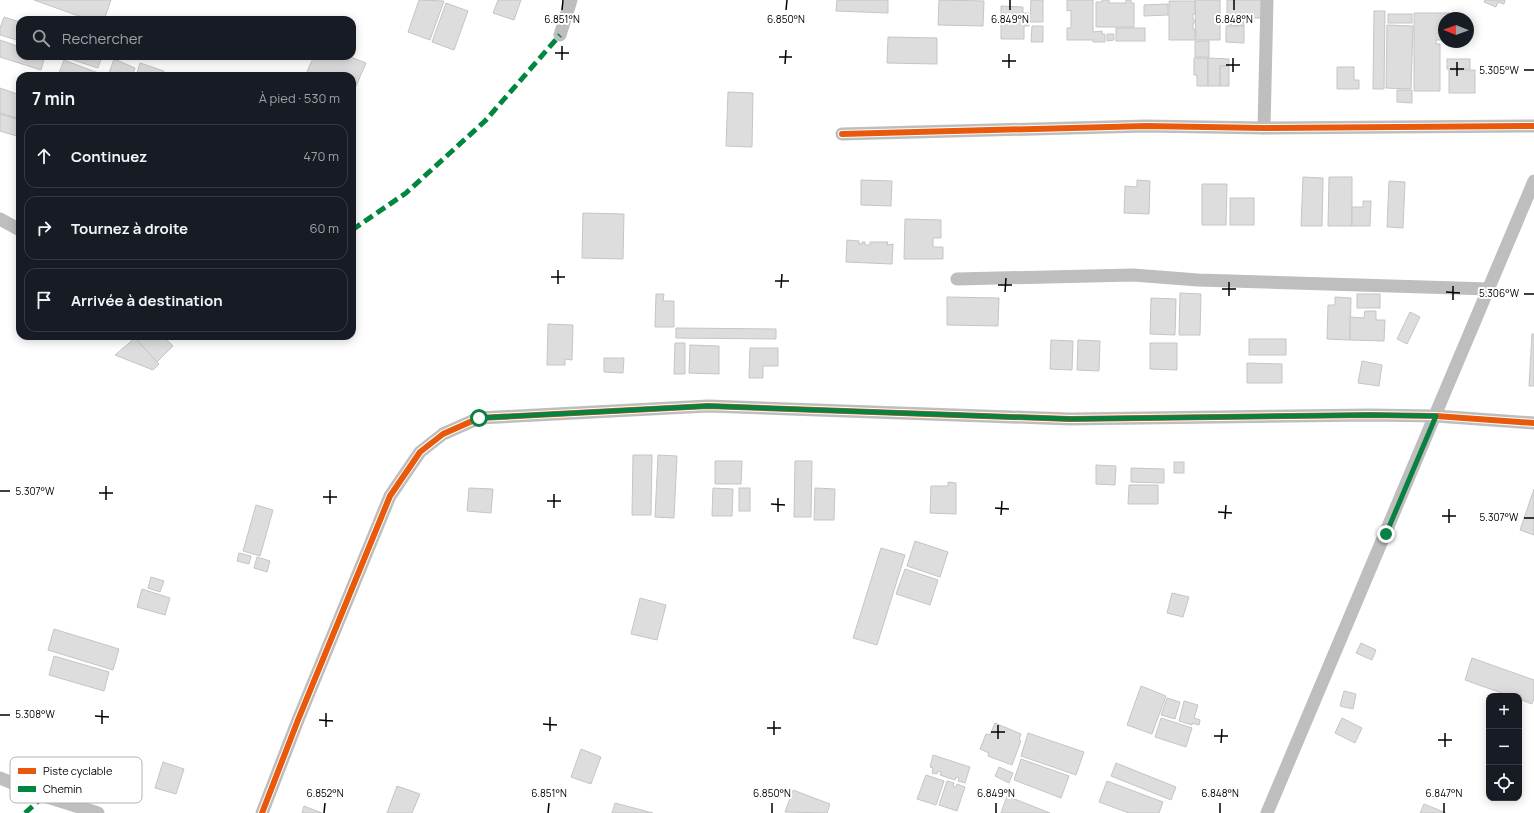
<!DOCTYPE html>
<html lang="fr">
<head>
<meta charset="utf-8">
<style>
  body { margin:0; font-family:Manrope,sans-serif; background:#20242c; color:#f1f3f6 }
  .controls { position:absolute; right:12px; bottom:12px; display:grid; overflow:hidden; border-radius:8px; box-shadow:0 2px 10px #0003 }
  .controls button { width:36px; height:36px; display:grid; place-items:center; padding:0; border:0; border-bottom:1px solid #363941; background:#171b24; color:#f1f3f6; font:20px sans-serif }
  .compass { position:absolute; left:1438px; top:12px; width:36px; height:36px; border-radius:50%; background:#171b24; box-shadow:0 2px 10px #0003; rotate:271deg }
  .stop { position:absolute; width:12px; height:12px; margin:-9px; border:3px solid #0b8043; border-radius:50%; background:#fff }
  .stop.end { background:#0b8043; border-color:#fff; box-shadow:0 1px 4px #0008 }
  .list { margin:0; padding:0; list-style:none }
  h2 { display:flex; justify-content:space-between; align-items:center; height:52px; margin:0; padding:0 16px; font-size:17px }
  h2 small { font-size:13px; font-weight:400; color:#9ea1a6 }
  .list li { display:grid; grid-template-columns:26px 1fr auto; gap:12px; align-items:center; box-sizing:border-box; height:64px; margin:0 8px 8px; padding:0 8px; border:1px solid #363941; border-radius:12px }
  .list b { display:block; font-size:15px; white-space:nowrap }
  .list em { font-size:13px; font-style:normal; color:#9ea1a6 }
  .icon { flex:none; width:22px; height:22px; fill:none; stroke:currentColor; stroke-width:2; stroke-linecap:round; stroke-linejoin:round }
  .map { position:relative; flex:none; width:1534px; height:813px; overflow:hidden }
  .search { position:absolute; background:#171b24; box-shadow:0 2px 10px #0003; left:16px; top:16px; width:340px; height:44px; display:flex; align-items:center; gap:10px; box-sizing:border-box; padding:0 14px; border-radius:12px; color:#9ea1a6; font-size:15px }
  .panel { position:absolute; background:#171b24; box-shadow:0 2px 10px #0003; left:16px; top:72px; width:340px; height:268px; border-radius:12px }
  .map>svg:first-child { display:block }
</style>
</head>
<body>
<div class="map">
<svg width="1534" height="813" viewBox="0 0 1534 813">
  <rect width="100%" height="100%" fill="#fff"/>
  <g fill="#ddd" stroke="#c5c5c5">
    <polygon points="34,0 111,0 104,20 90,20"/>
    <polygon points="419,0 444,1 430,40 408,32"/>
    <polygon points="498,0 521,0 514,20 493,13"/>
    <polygon points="837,0 888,0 888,13 836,11"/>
    <polygon points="939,0 984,1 983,26 938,25"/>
    <polygon points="1031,0 1043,0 1043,22 1030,22"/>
    <polygon points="1067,0 1093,0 1093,32 1102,31 1102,34 1105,34 1105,42 1093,42 1093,40 1067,40 1067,28 1071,28 1071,10 1067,11"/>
    <polygon points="1102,0 1109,0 1109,3 1126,3 1126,0 1131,0 1131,3 1134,3 1134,27 1096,27 1096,2 1102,2"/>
    <polygon points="1195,0 1220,0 1220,40 1196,40"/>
    <polygon points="1227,0 1262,0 1262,18 1243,18 1244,26 1227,25"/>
    <polygon points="1485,0 1505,0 1504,4 1498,2 1496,7 1484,2"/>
    <polygon points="1169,1 1195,1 1195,14 1193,14 1193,20 1195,20 1195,23 1193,23 1193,29 1195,29 1195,40 1169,40"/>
    <polygon points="446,3 468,11 454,50 432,42"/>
    <polygon points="1168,4 1168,15 1144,16 1144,5"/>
    <polygon points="1001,6 1023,7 1023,13 1029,13 1029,26 1024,26 1024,39 1001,39"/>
    <polygon points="1374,11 1385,11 1384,89 1373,89"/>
    <polygon points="1414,13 1450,13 1450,18 1444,18 1444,40 1436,40 1436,44 1440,44 1440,91 1414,91"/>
    <rect x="1388" y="14" width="24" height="9"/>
    <polygon points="4,17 20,22 20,41 0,35 0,28"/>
    <polygon points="1387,25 1413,26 1411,89 1386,88"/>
    <polygon points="1032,26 1043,26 1043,42 1031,42"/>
    <polygon points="1226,26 1244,26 1244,43 1226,42"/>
    <rect x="1116" y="28" width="29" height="13"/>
    <polygon points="1107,34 1114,34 1114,40 1107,41"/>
    <polygon points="888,37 937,38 937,64 887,63"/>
    <polygon points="0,40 20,47 20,56 45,56 41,70 0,57"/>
    <rect x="1195" y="41" width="14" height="16"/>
    <polygon points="61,56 102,56 98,68"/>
    <polygon points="314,56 348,56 366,63 353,93 352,93 352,76 311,76 306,74"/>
    <polygon points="1194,58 1208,58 1208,86 1197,86 1197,75 1194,75"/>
    <polygon points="1208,58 1229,59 1229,66 1220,66 1220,86 1208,86"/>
    <polygon points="114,59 135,68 132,76 108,76"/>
    <rect x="1447" y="59" width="23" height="10"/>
    <polygon points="64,60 106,76 58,76"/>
    <polygon points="140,63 164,71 163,76 146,76 137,73"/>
    <rect x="1220" y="66" width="9" height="20"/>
    <polygon points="1337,67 1354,67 1354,80 1359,80 1359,89 1337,89"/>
    <rect x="1449" y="70" width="26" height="23"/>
    <polygon points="0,88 20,95 20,119 0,113"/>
    <polygon points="1397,90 1412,90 1412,103 1397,102"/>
    <polygon points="728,92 753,93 752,147 726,146"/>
    <polygon points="0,114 20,120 20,137 0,131"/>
    <polygon points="1303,177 1323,178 1322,226 1301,226"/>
    <polygon points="1329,177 1352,177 1352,226 1328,226"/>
    <polygon points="861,180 892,181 891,206 861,205"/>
    <polygon points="1137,180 1150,181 1149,214 1124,213 1125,186 1137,187"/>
    <polygon points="1389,181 1405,182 1403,228 1387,227"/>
    <polygon points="1202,184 1227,184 1226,225 1202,225"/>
    <rect x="1230" y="198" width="24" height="27"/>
    <polygon points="1363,201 1371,201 1370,226 1352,226 1352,207 1363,207"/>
    <polygon points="583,213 624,214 623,259 582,258"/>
    <polygon points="905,219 941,220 941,238 933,238 933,247 943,247 943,259 904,259"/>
    <polygon points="847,240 859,241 859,244 862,244 862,242 865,242 865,245 870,245 870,242 888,242 887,245 893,244 892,264 846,262"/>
    <polygon points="1180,293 1201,294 1200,335 1179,335"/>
    <polygon points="656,294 664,294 663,301 674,301 674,327 655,327"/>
    <rect x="1357" y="294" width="23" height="14"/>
    <polygon points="947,297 999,298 998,326 947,325"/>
    <polygon points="1335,297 1351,298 1350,340 1327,339 1328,305 1335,305"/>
    <polygon points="1151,298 1176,299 1175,335 1150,334"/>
    <polygon points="1365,311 1376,311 1376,320 1385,320 1384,341 1350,340 1350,317 1364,318"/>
    <polygon points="1410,312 1420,317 1407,344 1397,339"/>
    <polygon points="548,324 573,325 572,360 565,359 565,365 547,365"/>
    <polygon points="676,328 776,329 776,339 676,338"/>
    <polygon points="1532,334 1534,334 1534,386 1529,386"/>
    <polygon points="142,336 163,336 173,346 157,362 137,341"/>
    <polygon points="135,338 159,364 153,370 115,355"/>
    <rect x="1249" y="339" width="37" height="16"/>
    <polygon points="1051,340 1073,341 1072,370 1050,369"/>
    <polygon points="1078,340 1100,341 1099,371 1077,370"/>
    <polygon points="675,343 685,343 685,374 674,374"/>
    <polygon points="1150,343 1177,343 1177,370 1150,369"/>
    <polygon points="690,345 719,346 719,374 689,373"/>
    <polygon points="750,348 778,348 778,366 763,366 763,378 749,378"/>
    <polygon points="604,358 624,358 623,373 604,372"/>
    <polygon points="1362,361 1382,365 1379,386 1358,383"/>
    <polygon points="1247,363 1282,364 1282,383 1247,383"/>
    <polygon points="633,455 652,455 651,515 632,515"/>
    <polygon points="658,455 677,456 674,518 655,517"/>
    <polygon points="715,461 742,461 741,484 715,484"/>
    <polygon points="795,461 812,461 811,517 794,517"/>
    <rect x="1174" y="462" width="10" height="11"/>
    <polygon points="1096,465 1116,466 1115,485 1096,484"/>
    <polygon points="1131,468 1164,469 1164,483 1131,482"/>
    <polygon points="948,482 956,483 956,514 930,513 931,486 948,486"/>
    <polygon points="1129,485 1158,485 1158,504 1128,504"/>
    <polygon points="469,488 493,489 491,513 467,511"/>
    <polygon points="713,488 733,489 732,516 712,516"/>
    <rect x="739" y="488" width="11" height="23"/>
    <polygon points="815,488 835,489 834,520 814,520"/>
    <polygon points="1534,489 1534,535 1520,530"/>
    <polygon points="256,505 273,510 260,556 243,551"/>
    <polygon points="915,541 948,552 940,577 907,566"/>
    <polygon points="881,548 905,555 877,645 853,638"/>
    <polygon points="239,553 251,556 249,564 237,561"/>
    <polygon points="257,557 270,561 267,572 254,568"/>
    <polygon points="905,569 938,580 930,605 896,594"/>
    <polygon points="151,577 164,581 160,592 148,588"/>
    <polygon points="142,589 170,598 165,615 137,607"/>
    <polygon points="1172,593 1189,597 1183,617 1167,613"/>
    <polygon points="640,598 666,605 657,640 631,634"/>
    <polygon points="54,629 119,649 113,670 48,650"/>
    <polygon points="1361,643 1376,650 1372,660 1356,653"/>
    <polygon points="54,656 109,672 104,691 49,675"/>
    <polygon points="1472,658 1534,680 1534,698 1532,704 1519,699 1519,696 1510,696 1465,680"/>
    <polygon points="1141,686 1166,696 1152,734 1127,725"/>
    <polygon points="1344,691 1356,694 1353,709 1340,706"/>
    <polygon points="1167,698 1180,702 1175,719 1161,715"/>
    <polygon points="1184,701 1198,705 1194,718 1200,720 1199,725 1192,723 1192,725 1179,721"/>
    <polygon points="1161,718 1192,728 1186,747 1155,737"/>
    <polygon points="1342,718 1362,728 1355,743 1335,733"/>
    <polygon points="995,723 1021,734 1019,740 1021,741 1012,765 988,756 989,753 980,749 986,734 990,735"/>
    <polygon points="1028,733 1084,752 1076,775 1021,756"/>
    <polygon points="581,749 601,757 591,784 571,777"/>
    <polygon points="933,755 970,767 965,783 958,781 959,778 956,777 955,780 940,775 941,772 938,771 937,774 932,773 933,768 930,767"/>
    <polygon points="1021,759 1069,776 1061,798 1014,780"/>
    <polygon points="163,762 184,769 176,794 155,788"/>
    <polygon points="1116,763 1176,787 1171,800 1111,776"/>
    <polygon points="999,767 1013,773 1009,783 995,776"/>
    <polygon points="926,775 944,781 936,805 917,799"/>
    <polygon points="947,781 954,783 953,786 956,787 957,784 965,787 957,811 939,805"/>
    <polygon points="1107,781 1163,802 1159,813 1129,813 1099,802"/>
    <polygon points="397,786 420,794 412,813 387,813"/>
    <polygon points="793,790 830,804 827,813 785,812"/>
    <polygon points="1007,796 1050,813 1001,813"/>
    <polygon points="615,803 653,813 612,813"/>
    <polygon points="1424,804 1446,813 1420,813"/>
    <polygon points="304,806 322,813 302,813"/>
  </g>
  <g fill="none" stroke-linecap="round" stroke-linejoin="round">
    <g stroke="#bebebe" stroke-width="13">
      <polyline points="560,35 571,0"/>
      <polyline points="1264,128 1267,0"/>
      <polyline points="842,134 1146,126 1264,128 1534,126"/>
      <polyline points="0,219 20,230"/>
      <polyline points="957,279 1133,275 1198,280 1489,289"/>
      <polyline points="0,778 44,796 98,813"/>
      <polyline points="262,813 298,720 390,496 420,452 443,434 479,418 708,406 1070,419 1370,415 1436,416 1534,423"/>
      <polyline points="1267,813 1534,181"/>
    </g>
    <g stroke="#00873e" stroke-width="5" stroke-dasharray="10 5" stroke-linecap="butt">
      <polyline points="352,230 406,193 485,121 560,35"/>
      <polyline points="25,813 44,796"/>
    </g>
    <g stroke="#fff" stroke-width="8">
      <g id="cycleway">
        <polyline points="842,134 1146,126 1264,128 1534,126"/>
        <polyline points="262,813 298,720 390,496 420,452 443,434 479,418 708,406 1070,419 1370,415 1436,416 1534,423"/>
      </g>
    </g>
    <use href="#cycleway" stroke="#e8590c" stroke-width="6"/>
  </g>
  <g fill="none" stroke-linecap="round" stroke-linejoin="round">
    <polyline stroke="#0b8043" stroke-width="5" points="479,418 708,406 1070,419 1370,415 1436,416 1386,534"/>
  </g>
  <path fill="none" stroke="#000" stroke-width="1.5" d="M562,10L563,0M786,10L787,0M1010,10V0M1234,10V0M555,53H569M779,57H792M562,60V46M1002,61H1016M785,64L786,50M1226,65H1240M1009,68V54M1450,69H1464M1524,70H1534M1233,72V58M1457,76V62M551,277H565M775,281H789M558,284V270M998,285H1012M781,288L782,274M1222,289H1236M1005,292L1006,278M1446,292L1460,293M1524,294H1534M1229,296V282M1453,300V286M0,491H10M99,493H113M323,497H337M106,500V486M547,501H561M330,504V490M771,504L785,505M554,508V494M995,508L1009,509M778,512V498M1218,512L1232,513M1001,515L1002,501M1442,516H1456M1524,518H1534M1225,519L1226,505M1449,523V509M0,715H10M95,716L109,717M319,720L333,721M102,724V710M543,724L557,725M326,727V713M767,728H781M550,731V717M991,732H1005M774,735V721M1214,736H1228M998,739V725M1438,740H1452M1221,743L1222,729M1445,747V733M324,813L325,803M548,813L549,803M772,813V803M996,813V803M1220,813V803M1444,813V803"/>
  <rect x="10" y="757" width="132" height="46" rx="6" fill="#fff" stroke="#b2b2b2" stroke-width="1"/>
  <rect x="18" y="768" width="18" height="6" fill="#e8590c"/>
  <rect x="18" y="786" width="18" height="6" fill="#00873e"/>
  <g font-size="11" fill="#000">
    <text x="43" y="775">Piste cyclable</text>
    <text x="43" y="793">Chemin</text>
  </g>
  <g font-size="10" text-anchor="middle" fill="#000" stroke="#fff" stroke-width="4" stroke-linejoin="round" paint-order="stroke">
    <text x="562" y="23">6.851°N</text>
    <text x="786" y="23">6.850°N</text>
    <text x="1010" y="23">6.849°N</text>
    <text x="1234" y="23">6.848°N</text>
    <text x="1499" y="74">5.305°W</text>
    <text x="1499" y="297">5.306°W</text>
    <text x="35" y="495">5.307°W</text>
    <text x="1499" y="521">5.307°W</text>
    <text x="35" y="718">5.308°W</text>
    <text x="325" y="797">6.852°N</text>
    <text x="549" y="797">6.851°N</text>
    <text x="772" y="797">6.850°N</text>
    <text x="996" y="797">6.849°N</text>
    <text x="1220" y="797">6.848°N</text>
    <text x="1444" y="797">6.847°N</text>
  </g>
</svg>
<div class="controls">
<button>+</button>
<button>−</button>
<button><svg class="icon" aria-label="locate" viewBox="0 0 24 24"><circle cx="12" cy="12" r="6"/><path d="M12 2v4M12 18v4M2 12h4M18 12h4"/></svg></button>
</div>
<svg class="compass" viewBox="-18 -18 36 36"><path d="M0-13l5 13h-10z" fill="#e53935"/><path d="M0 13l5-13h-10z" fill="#9ea1a6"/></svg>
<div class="stop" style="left:479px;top:418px"></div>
<div class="stop end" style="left:1386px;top:534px"></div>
<div class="search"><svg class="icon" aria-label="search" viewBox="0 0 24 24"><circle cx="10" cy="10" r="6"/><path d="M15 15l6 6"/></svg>Rechercher</div>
<section class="panel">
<h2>7 min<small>À pied · 530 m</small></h2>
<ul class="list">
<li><svg class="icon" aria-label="ahead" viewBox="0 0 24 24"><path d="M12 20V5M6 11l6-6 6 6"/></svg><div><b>Continuez</b></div><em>470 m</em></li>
<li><svg class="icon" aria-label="right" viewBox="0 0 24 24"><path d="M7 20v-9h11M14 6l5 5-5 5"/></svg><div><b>Tournez à droite</b></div><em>60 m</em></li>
<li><svg class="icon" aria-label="arrive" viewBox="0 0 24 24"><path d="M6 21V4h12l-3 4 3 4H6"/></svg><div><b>Arrivée à destination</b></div></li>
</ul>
</section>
</div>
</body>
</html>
